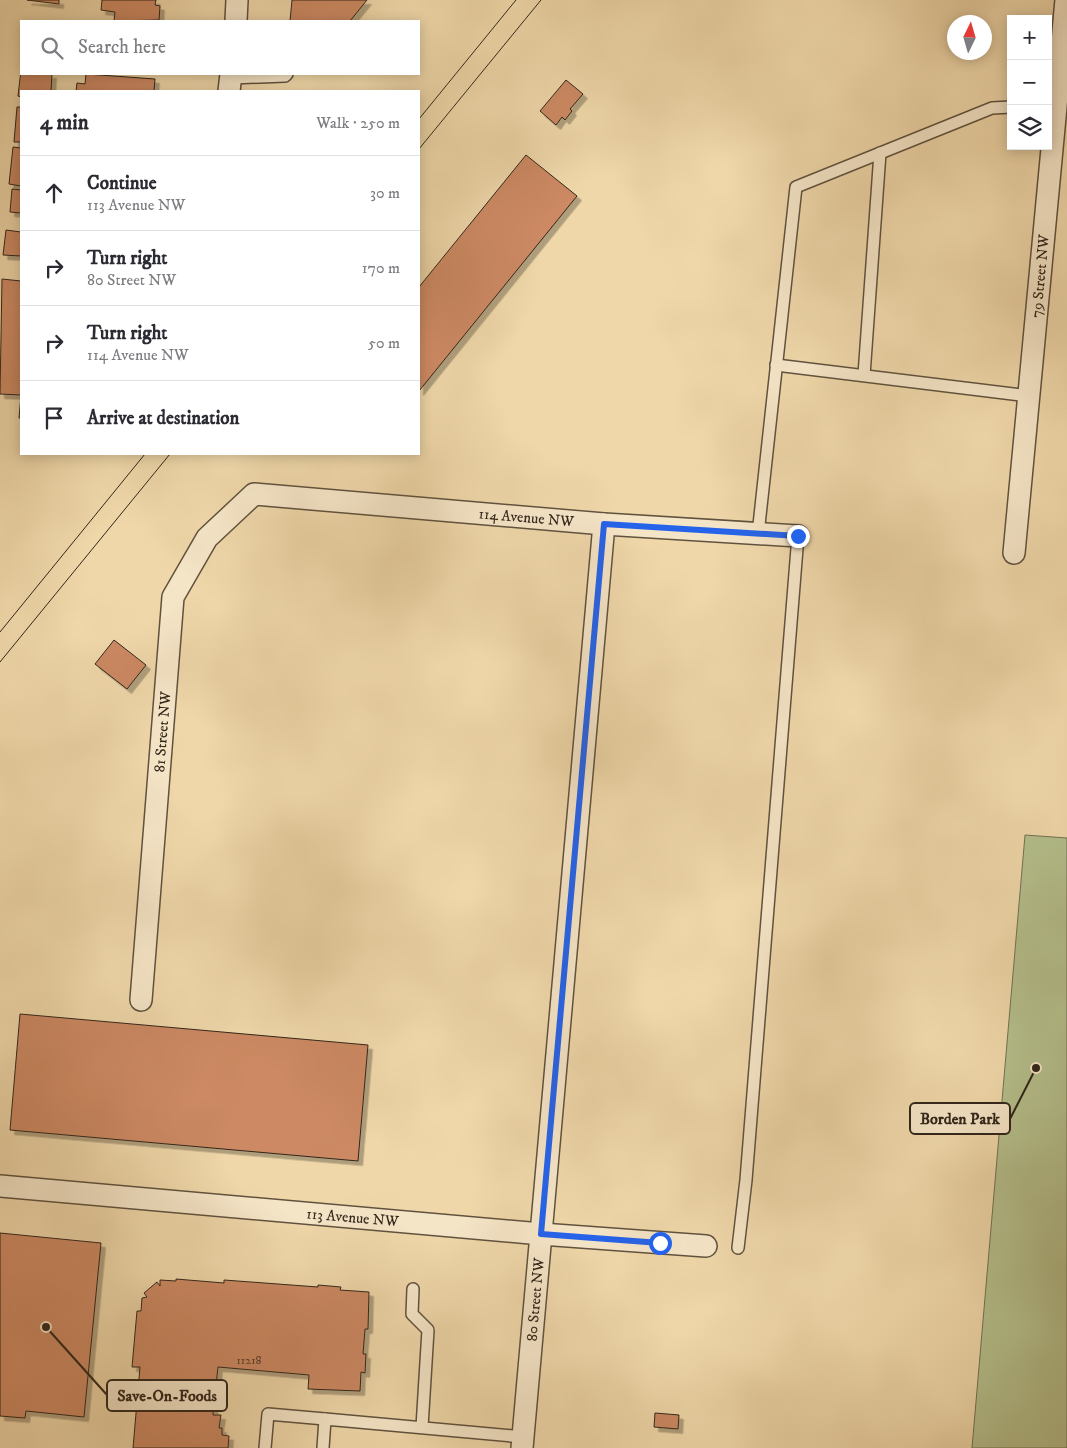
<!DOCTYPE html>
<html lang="en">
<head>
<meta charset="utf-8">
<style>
  body { margin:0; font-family:"IM FELL DW Pica",serif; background:#f7f7f7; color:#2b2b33 }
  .controls { position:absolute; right:15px; top:15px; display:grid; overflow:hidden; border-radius:0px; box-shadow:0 2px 12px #0003 }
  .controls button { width:45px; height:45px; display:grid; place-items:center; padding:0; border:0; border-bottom:1px solid #e1e1e2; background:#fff; color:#2b2b33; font:25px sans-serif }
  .compass { position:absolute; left:947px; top:15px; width:45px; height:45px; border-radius:50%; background:#fff; box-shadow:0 2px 12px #0003; rotate:5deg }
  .stop { position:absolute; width:15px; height:15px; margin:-11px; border:4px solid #2563eb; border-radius:50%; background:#fff }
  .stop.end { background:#2563eb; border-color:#fff; box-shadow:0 1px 5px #0008 }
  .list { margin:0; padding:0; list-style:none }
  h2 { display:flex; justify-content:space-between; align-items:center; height:65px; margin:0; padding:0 20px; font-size:21px }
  h2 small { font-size:16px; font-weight:400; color:#7c7c81 }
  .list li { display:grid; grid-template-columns:32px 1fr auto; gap:15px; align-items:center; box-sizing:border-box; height:75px; padding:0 20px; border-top:1px solid #e1e1e2 }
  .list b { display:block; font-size:19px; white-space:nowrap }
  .list p { margin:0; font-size:16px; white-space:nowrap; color:#7c7c81 }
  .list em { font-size:16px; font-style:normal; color:#7c7c81 }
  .icon { flex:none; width:28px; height:28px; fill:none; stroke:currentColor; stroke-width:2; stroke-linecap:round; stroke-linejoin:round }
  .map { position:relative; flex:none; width:1067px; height:1448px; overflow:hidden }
  .search { position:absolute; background:#fff; box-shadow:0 2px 12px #0003; left:20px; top:20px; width:400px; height:55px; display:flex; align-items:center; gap:12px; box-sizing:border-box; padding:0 18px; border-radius:0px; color:#7c7c81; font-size:19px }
  .panel { position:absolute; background:#fff; box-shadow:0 2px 12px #0003; left:20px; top:90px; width:400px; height:365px; border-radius:0px }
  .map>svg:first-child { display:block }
</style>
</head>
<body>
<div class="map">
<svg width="1067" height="1448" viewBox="0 0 1067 1448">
  <defs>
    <filter id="shadow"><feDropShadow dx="4.5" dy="4.5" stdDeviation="0" flood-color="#0004"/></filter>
  </defs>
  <rect width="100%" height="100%" fill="#efd7a9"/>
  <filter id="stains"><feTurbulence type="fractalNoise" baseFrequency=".004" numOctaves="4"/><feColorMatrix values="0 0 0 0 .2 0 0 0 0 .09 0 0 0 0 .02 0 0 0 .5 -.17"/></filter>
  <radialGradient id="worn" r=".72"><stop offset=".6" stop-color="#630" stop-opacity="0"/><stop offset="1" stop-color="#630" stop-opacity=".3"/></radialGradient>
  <polygon fill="#b4bf8c" stroke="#727254" points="1025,835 1067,838 1067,1448 972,1448"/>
  <g fill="#cc8963" stroke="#31261b" filter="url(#shadow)">
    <polygon points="27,0 59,0 59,4"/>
    <polygon points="102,0 156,0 155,5 160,6 159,20 114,21 115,12 101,10"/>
    <polygon points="292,0 367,0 350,21 290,21"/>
    <polygon points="21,70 21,74 52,74 51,91 21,91 21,97 18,96"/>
    <polygon points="86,74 155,79 154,91 76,91 77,83 85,84"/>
    <polygon points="566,80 583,94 570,109 572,111 565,120 562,117 556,125 540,111"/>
    <polygon points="17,107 21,107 21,142 14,142"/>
    <polygon points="13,147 21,148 21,186 9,184"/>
    <polygon points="526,155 577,196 419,391 419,287"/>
    <polygon points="12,189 21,190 21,213 10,212"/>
    <polygon points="6,230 21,232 21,256 3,255"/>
    <polygon points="2,279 21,281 21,418 19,418 21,395 0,394"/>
    <polygon points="114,640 146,665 127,689 95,664"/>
    <polygon points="20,1014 368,1045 358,1161 10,1130"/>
    <polygon points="0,1233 101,1243 84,1417 26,1411 25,1418 0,1416"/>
    <polygon points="176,1279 224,1283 224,1280 318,1287 318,1285 341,1287 340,1290 369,1292 368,1329 365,1329 363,1354 366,1354 365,1373 361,1372 360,1391 308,1389 309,1375 218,1367 216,1385 220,1385 219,1400 214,1400 213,1415 221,1415 219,1428 222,1428 222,1435 229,1436 228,1448 133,1448 140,1367 132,1367 137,1311 141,1311 142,1298 147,1297 144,1293 157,1282 160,1286 160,1280 176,1281"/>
    <polygon points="655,1413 679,1415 678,1429 654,1427"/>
  </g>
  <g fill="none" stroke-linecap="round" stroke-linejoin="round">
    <g stroke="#60523e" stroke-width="14">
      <g id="lane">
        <polyline points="231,78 285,76 287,74"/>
        <polyline points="776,365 1029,396"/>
        <polyline points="864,375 880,153"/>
        <polyline points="758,534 796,187 992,108 1011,107"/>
        <polyline points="738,1248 746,1180 798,536"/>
        <polyline points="413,1289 412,1314 428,1330 422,1427"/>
        <polyline points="265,1448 268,1414 325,1419"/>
        <polyline points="323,1448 325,1419 523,1437"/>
      </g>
    </g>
    <g stroke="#60523e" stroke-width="24">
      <g id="street">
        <polyline points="236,21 237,0"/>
        <polyline points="229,91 231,74"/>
        <path id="s1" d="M1014,553L1066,0"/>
        <path id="s2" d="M141,1000L173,597L207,538L254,494L604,524L798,536"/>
        <path id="s3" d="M0,1186L541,1234L706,1246"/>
        <path id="s4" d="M522,1448L604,524"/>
      </g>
    </g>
    <use href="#lane" stroke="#f5e5c7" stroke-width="11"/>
    <use href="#street" stroke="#f5e5c7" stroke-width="21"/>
    <g stroke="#31261b" stroke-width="1">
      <polyline points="419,119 516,0"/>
      <polyline points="419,149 541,0"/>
      <polyline points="0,632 145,454"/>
      <polyline points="0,662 170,454"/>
    </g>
  </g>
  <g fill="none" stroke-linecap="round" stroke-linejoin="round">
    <polyline stroke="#2563eb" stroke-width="6" points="660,1243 541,1234 604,524 798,536"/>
  </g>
  <g text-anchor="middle" stroke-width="4.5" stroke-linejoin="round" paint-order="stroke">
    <g font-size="12" fill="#583f2d">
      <text x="249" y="1364">11218</text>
    </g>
    <g font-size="15" fill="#31261b" stroke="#f5e5c7">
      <text dy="5" stroke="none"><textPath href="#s1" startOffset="278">79 Street NW</textPath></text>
      <text dy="5" stroke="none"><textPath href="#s2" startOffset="810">114 Avenue NW</textPath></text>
      <text dy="5" stroke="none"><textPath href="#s2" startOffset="269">81 Street NW</textPath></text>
      <text dy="5" stroke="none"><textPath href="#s3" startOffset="354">113 Avenue NW</textPath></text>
      <text dy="5" stroke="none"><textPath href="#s4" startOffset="149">80 Street NW</textPath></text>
    </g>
  </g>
  <path fill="none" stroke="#31261b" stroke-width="2" d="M1036 1068L1010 1119M46 1327L107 1395"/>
  <g fill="#31261b" stroke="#f5e5c7" stroke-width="2">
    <circle cx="1036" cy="1068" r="5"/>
    <circle cx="46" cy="1327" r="5"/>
  </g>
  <g fill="#f5e5c7" stroke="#31261b" stroke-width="2">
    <rect x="910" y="1103" width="100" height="31" rx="5"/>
    <rect x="107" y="1380" width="120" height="31" rx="5"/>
  </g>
  <g font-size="16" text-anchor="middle" font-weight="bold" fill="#31261b">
    <text x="960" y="1124">Borden Park</text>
    <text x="167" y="1401">Save-On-Foods</text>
  </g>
  <rect width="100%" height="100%" filter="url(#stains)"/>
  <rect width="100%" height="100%" fill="url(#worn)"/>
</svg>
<div class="controls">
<button>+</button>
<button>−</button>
<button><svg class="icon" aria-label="layers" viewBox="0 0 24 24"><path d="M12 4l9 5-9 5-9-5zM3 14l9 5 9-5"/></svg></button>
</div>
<svg class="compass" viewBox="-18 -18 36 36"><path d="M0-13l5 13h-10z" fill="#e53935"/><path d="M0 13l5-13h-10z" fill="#7c7c81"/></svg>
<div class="stop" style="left:660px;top:1243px"></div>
<div class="stop end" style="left:798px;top:536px"></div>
<div class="search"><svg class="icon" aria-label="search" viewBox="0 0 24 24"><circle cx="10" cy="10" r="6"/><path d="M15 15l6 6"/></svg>Search here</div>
<section class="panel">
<h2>4 min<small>Walk · 250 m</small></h2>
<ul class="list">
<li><svg class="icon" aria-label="ahead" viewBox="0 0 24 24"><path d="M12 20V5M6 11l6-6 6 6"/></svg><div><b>Continue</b><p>113 Avenue NW</p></div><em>30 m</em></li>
<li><svg class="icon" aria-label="right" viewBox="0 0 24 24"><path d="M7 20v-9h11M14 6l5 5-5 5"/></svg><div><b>Turn right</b><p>80 Street NW</p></div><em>170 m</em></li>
<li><svg class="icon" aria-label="right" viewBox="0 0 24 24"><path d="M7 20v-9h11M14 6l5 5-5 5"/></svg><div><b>Turn right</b><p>114 Avenue NW</p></div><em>50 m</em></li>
<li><svg class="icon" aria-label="arrive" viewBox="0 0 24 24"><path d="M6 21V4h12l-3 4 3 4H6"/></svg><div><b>Arrive at destination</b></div></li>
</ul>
</section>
</div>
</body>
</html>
